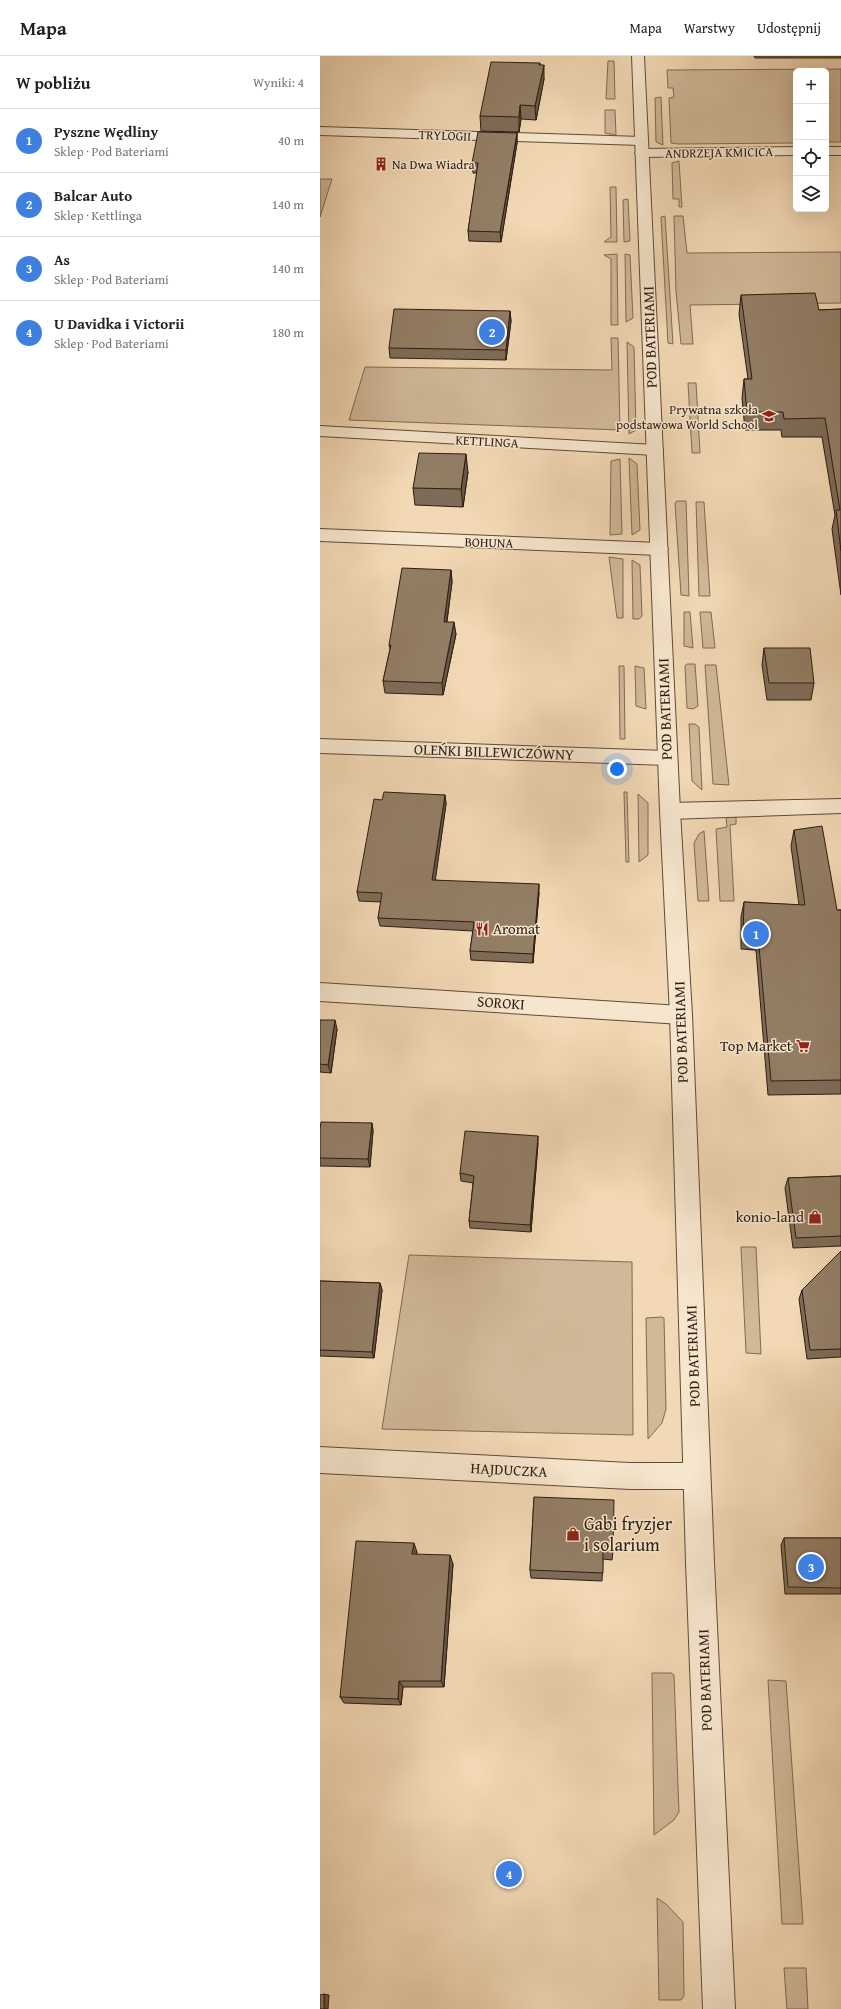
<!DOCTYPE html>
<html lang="pl">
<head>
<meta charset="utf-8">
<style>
  body { margin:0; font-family:"Gentium Book Plus",serif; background:#f2f2f2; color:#222 }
  .controls { position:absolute; right:12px; top:12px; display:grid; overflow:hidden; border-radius:6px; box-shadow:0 4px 16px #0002 }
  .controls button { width:36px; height:36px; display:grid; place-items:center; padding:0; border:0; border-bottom:1px solid #e0e0e0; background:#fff; color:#222; font:20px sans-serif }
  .you { position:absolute; left:297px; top:713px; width:14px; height:14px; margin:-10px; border:3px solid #fff; border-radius:50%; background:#1a73e8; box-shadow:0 0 0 6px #1a73e833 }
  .badge { display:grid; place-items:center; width:26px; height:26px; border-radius:50%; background:#b45309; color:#fff; font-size:13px; font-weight:700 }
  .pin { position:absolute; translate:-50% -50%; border:2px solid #fff; box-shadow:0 1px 4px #0006 }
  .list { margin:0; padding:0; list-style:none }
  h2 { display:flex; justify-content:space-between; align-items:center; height:52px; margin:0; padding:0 16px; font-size:17px }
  h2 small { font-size:13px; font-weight:400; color:#767676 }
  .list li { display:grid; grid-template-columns:26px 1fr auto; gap:12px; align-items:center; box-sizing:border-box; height:64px; padding:0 16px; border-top:1px solid #e0e0e0 }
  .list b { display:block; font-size:15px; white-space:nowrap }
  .list p { margin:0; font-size:13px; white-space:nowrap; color:#767676 }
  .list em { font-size:13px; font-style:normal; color:#767676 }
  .icon { flex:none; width:22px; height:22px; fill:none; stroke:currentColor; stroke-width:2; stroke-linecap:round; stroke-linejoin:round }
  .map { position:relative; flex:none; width:521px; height:1953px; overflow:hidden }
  header { display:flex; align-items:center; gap:24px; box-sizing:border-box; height:56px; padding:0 20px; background:#fff; border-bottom:1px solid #e0e0e0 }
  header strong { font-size:19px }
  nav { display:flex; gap:22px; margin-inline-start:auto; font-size:14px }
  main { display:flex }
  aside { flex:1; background:#fff }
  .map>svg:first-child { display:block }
</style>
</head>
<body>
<header>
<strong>Mapa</strong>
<nav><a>Mapa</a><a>Warstwy</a><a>Udostępnij</a></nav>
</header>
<main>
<aside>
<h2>W pobliżu<small>Wyniki: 4</small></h2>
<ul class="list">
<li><span class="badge" style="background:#3f7fe0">1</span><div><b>Pyszne Wędliny</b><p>Sklep · Pod Bateriami</p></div><em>40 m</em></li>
<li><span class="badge" style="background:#3f7fe0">2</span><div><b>Balcar Auto</b><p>Sklep · Kettlinga</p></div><em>140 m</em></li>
<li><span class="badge" style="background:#3f7fe0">3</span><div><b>As</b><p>Sklep · Pod Bateriami</p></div><em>140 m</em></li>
<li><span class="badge" style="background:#3f7fe0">4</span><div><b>U Davidka i Victorii</b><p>Sklep · Pod Bateriami</p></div><em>180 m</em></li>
</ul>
</aside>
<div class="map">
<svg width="521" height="1953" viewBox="0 0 521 1953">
  <rect width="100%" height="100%" fill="#f2d8b4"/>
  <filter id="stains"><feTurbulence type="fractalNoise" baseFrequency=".005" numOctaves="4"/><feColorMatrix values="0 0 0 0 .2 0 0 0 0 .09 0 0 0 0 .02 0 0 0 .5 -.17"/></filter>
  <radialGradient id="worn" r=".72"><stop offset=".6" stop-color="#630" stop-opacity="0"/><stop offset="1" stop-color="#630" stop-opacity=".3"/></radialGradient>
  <g fill="#d0b898" stroke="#7e6a54">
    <polygon points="288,5 294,5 295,43 286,43"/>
    <polygon points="521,13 521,86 506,86 506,15 476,15 476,87 358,88 351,87 349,42 354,41 353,32 348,32 347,14"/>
    <polygon points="341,41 343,89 336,86 335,42"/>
    <polygon points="285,54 295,54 296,79 285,77"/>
    <polygon points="359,105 362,151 359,151 359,143 353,143 352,107"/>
    <polygon points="0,123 12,123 0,161"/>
    <polygon points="290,131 296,131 297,186 284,186 291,181"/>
    <polygon points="308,143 310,185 304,186 303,144"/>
    <polygon points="345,160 353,288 348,287 341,161"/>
    <polygon points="354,160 363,160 367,197 521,196 521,247 370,249 373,288 361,288 356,235"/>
    <polygon points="297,198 298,269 291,269 291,203 284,199"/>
    <polygon points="305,198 310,199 313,262 306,266"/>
    <polygon points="291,282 298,282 300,374 29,364 45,311 292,314"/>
    <polygon points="307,286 314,291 316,374 309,378"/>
    <polygon points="368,327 376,327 380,397 372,397"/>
    <polygon points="309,402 317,408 320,474 312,479"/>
    <polygon points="300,403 302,478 290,479 291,405"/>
    <polygon points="357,445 366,445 369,540 361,539 355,447"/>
    <polygon points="376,446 384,446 390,540 379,540"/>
    <polygon points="289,501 303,503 303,562 297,562"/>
    <polygon points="312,504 320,509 322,560 319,563 313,563"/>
    <polygon points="364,556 370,556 373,592 364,590"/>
    <polygon points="380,556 391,556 395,592 383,592"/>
    <polygon points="367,608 375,608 378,650 373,653 367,652 365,610"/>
    <polygon points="385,609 396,609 409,729 393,728"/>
    <polygon points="299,610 304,610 305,683 300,683"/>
    <polygon points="315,610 324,612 326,653 316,650"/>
    <polygon points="369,668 375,668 379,671 382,734 372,725"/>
    <polygon points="304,736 307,736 309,806 306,806"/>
    <polygon points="318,738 328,747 328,799 319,806"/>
    <polygon points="416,760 416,768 410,769 414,845 400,845 396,773 407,771 406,761"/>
    <polygon points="384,775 389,845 378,845 374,787 379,778"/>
    <polygon points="421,1191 436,1191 441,1298 426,1297"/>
    <polygon points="89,1199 312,1206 313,1379 62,1373"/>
    <polygon points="341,1261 344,1262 346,1353 342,1367 328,1383 326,1262"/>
    <polygon points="332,1617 351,1617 354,1619 359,1756 354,1764 334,1779"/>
    <polygon points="448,1624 466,1625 483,1868 462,1868"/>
    <polygon points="337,1842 346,1848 363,1866 364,1940 361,1944 339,1944"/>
    <polygon points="464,1912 486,1912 488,1953 467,1953"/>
  </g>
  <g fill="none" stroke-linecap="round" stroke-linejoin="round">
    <g stroke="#5e4b3a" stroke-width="2">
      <g id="minor">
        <polygon points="0,71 321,81 326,82 328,85 326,88 321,89 0,79"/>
        <polygon points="476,91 476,99 322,101 317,100 315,97 317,94 322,93"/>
        <rect x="506" y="91" width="15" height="8"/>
        <polygon points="0,370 335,389 341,390 343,394 341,398 335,399 0,380"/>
        <polygon points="0,473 339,487 345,489 348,493 345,497 339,499 0,485"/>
        <polygon points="0,683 347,695 354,697 357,702 354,707 347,709 0,697"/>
        <polygon points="521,743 521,757 350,763 343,760 340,755 343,750 350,747"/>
        <polygon points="0,927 361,950 369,953 372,959 369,965 361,968 0,945"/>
        <polygon points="0,1391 310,1407 377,1407 386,1411 390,1420 386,1429 377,1433 310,1433 0,1417"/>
      </g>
    </g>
    <g stroke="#5e4b3a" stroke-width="2">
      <polygon id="tertiary" points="312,0 324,0 360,755 372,959 394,1506 415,1953 383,1953 366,1506 350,959 340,755"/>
    </g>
    <use href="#minor" fill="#f7e6ce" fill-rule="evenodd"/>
    <use href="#tertiary" fill="#f7e6ce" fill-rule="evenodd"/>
  </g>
  <g fill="#7e6c58" stroke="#2c1c11">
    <polygon points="434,0 521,0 521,2 435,2"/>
    <polygon points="220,7 224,23 216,64 201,63 199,76 161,75 160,60"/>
    <polygon points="197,77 197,87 181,186 149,185 148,175 157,117 153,117 152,107"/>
    <polygon points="421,239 499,254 521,253 521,539 512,473 515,459 502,381 462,381 461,374 425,374 422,342 424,323 428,323 419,258"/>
    <polygon points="190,255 191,265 186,304 70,302 69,292"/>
    <polygon points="148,416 143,451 95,449 93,432"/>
    <polygon points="131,514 132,526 127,566 136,578 123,639 65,637 63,625 70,593 69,589"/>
    <polygon points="444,592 494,627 491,644 447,644 442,609"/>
    <polygon points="125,739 126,748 115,824 219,837 213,907 151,904 150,895 153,875 60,870 58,862 61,846 39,845 37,836 62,744"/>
    <polygon points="474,774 517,854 521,854 521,1038 448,1039 436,894 421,893 421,861 424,846 479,849 471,790"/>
    <polygon points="0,964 17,973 11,1017 0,1016"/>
    <polygon points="52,1067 53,1075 50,1111 0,1110 0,1073"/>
    <polygon points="218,1087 211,1176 150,1172 149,1165 153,1127 141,1125 140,1117"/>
    <polygon points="521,1120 521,1190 473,1192 465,1132 468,1122"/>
    <polygon points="521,1195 521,1301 487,1303 479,1243 482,1234"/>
    <polygon points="0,1225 60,1227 62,1234 54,1302 0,1300"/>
    <polygon points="214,1441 293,1495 292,1504 283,1503 282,1525 211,1522 210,1514"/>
    <polygon points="464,1482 521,1482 521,1538 465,1538 461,1489"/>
    <polygon points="97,1496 96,1498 133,1508 124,1631 83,1631 81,1649 24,1647 20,1641"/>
  </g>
  <g fill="#675847" stroke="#2c1c11">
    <polygon points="224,9 224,23 216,64 215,50"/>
    <polygon points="200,49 201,63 199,76 199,61"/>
    <polygon points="197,77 197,87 181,186 180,176"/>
    <polygon points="190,255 191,265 186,304 186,294"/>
    <polygon points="146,398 148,416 143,451 141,433"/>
    <polygon points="131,514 132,526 125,578 124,566"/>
    <polygon points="134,566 136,578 123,639 122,627"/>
    <polygon points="125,739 126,748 114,833 112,824"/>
    <polygon points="219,828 219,837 213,907 213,898"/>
    <polygon points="15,964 17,973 11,1017 8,1009"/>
    <polygon points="52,1067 53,1075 50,1111 48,1103"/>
    <polygon points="218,1080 218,1087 211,1176 210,1169"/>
    <polygon points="60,1227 62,1234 54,1302 52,1296"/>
    <polygon points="94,1487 97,1496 95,1506 92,1498"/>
    <polygon points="130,1499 133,1508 124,1631 121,1625"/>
    <polygon points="79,1625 83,1631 81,1649 78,1643"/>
    <polygon points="4,1938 9,1939 8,1953 4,1953"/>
  </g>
  <g fill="#937e66" stroke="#2c1c11">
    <polygon points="171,6 220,7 219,9 224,9 215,50 200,49 199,61 160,60"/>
    <polygon points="158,76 197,77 180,176 148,175 158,107 152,107"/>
    <polygon points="495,237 499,254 521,253 521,495 516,454 520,454 505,362 464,363 463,356 427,356 424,323 432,323 421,239"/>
    <polygon points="74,253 190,255 186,294 69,292"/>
    <polygon points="99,397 146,398 141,433 93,432"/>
    <polygon points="82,512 131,514 124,566 134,566 122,627 63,625 71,589 69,589"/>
    <polygon points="444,592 490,592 494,627 449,627"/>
    <polygon points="64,736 125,739 112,824 219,828 213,898 150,895 154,866 58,862 62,837 37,836 54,743 62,744"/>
    <polygon points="502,770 517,854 521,854 521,1024 451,1025 438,879 423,878 424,846 485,849 474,774"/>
    <polygon points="0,964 15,964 8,1009 0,1008"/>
    <polygon points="1,1066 52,1067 48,1103 0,1102 0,1073"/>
    <polygon points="145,1075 218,1080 210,1169 149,1165 154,1120 140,1117"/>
    <polygon points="521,1120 521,1180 476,1182 468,1122"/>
    <polygon points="521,1195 521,1293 490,1294 482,1234"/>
    <polygon points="0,1225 60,1227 52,1296 0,1294"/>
    <polygon points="214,1441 294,1444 293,1495 283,1494 283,1517 210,1514"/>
    <polygon points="464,1482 521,1482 521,1532 468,1531"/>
    <polygon points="36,1485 94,1487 92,1498 130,1499 121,1625 79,1625 78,1643 20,1641"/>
    <polygon points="4,1938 4,1953 0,1953 0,1939"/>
  </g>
  <defs>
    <g id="building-bare" transform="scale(1.08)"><path d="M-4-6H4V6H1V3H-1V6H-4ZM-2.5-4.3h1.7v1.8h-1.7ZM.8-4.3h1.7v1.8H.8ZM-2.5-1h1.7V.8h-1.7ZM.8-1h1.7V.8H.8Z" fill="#8f2418" stroke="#f7e6ce" stroke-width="2.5" paint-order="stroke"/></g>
    <g id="school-bare" transform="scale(1.08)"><path d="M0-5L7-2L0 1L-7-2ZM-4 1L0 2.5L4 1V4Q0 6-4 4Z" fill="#8f2418" stroke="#f7e6ce" stroke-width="2.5" paint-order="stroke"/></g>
    <g id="restaurant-bare" transform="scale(1.08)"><path d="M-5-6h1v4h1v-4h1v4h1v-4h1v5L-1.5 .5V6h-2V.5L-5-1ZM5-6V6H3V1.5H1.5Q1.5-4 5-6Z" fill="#8f2418" stroke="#f7e6ce" stroke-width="2.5" paint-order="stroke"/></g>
    <g id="supermarket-bare" transform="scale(1.08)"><path d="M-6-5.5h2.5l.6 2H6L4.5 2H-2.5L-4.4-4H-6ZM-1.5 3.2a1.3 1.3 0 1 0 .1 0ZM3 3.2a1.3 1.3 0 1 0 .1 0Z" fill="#8f2418" stroke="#f7e6ce" stroke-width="2.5" paint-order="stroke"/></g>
    <g id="shop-bare" transform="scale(1.08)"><path d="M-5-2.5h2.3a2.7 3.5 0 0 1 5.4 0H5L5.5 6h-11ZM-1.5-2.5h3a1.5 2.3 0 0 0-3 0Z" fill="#8f2418" stroke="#f7e6ce" stroke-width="2.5" paint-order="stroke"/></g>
  </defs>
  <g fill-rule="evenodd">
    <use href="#building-bare" x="61" y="108"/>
    <use href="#school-bare" x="449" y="360"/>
    <use href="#restaurant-bare" x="162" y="873"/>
    <use href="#supermarket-bare" x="483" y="990"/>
    <use href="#shop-bare" x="495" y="1161"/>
    <use href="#shop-bare" x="253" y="1478"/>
  </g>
  <g text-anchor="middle" stroke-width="3" stroke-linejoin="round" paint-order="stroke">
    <g font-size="13" fill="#2c1c11" stroke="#f7e6ce">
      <text transform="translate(125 79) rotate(2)" y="5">TRYLOGII</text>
      <text transform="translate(399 96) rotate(-1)" y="5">ANDRZEJA KMICICA</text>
      <text transform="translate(167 385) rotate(3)" y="5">KETTLINGA</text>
      <text transform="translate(169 486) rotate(2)" y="5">BOHUNA</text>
    </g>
    <g font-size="13" fill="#2c1c11" stroke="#f7e6ce" text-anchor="start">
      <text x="72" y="113">Na Dwa Wiadra</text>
      <text x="438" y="358" text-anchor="end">Prywatna szkoła<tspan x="438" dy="15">podstawowa World School</tspan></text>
    </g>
    <g font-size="15" fill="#2c1c11" stroke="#f7e6ce">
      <text transform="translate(330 281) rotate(-92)" y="5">POD BATERIAMI</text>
      <text transform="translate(345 653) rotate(-92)" y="5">POD BATERIAMI</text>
      <text transform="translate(174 696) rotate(2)" y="5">OLEŃKI BILLEWICZÓWNY</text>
      <text transform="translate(181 947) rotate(4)" y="5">SOROKI</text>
      <text transform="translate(361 976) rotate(-92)" y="5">POD BATERIAMI</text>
      <text transform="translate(373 1300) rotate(-92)" y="5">POD BATERIAMI</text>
      <text transform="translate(189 1414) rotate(3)" y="5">HAJDUCZKA</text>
      <text transform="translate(385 1624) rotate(-92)" y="5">POD BATERIAMI</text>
    </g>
    <g font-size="15" fill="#2c1c11" stroke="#f7e6ce" text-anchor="end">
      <text x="173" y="878" text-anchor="start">Aromat</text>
      <text x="472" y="995">Top Market</text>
      <text x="484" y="1166">konio-land</text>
    </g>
    <g font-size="18" fill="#2c1c11" stroke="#f7e6ce" text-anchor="start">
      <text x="264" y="1474">Gabi fryzjer<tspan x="264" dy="21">i solarium</tspan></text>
    </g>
  </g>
  <rect width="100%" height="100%" filter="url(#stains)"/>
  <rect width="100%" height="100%" fill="url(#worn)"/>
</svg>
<div class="controls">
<button>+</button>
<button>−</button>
<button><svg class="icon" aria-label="locate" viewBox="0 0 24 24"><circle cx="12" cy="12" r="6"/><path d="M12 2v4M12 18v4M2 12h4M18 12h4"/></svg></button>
<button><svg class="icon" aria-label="layers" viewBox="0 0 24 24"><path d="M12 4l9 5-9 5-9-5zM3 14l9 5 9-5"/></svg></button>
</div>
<div class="you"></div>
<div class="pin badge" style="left:436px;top:878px;background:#3f7fe0">1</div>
<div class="pin badge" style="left:172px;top:276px;background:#3f7fe0">2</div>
<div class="pin badge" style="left:491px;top:1511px;background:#3f7fe0">3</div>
<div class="pin badge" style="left:189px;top:1818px;background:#3f7fe0">4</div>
</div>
</main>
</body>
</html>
